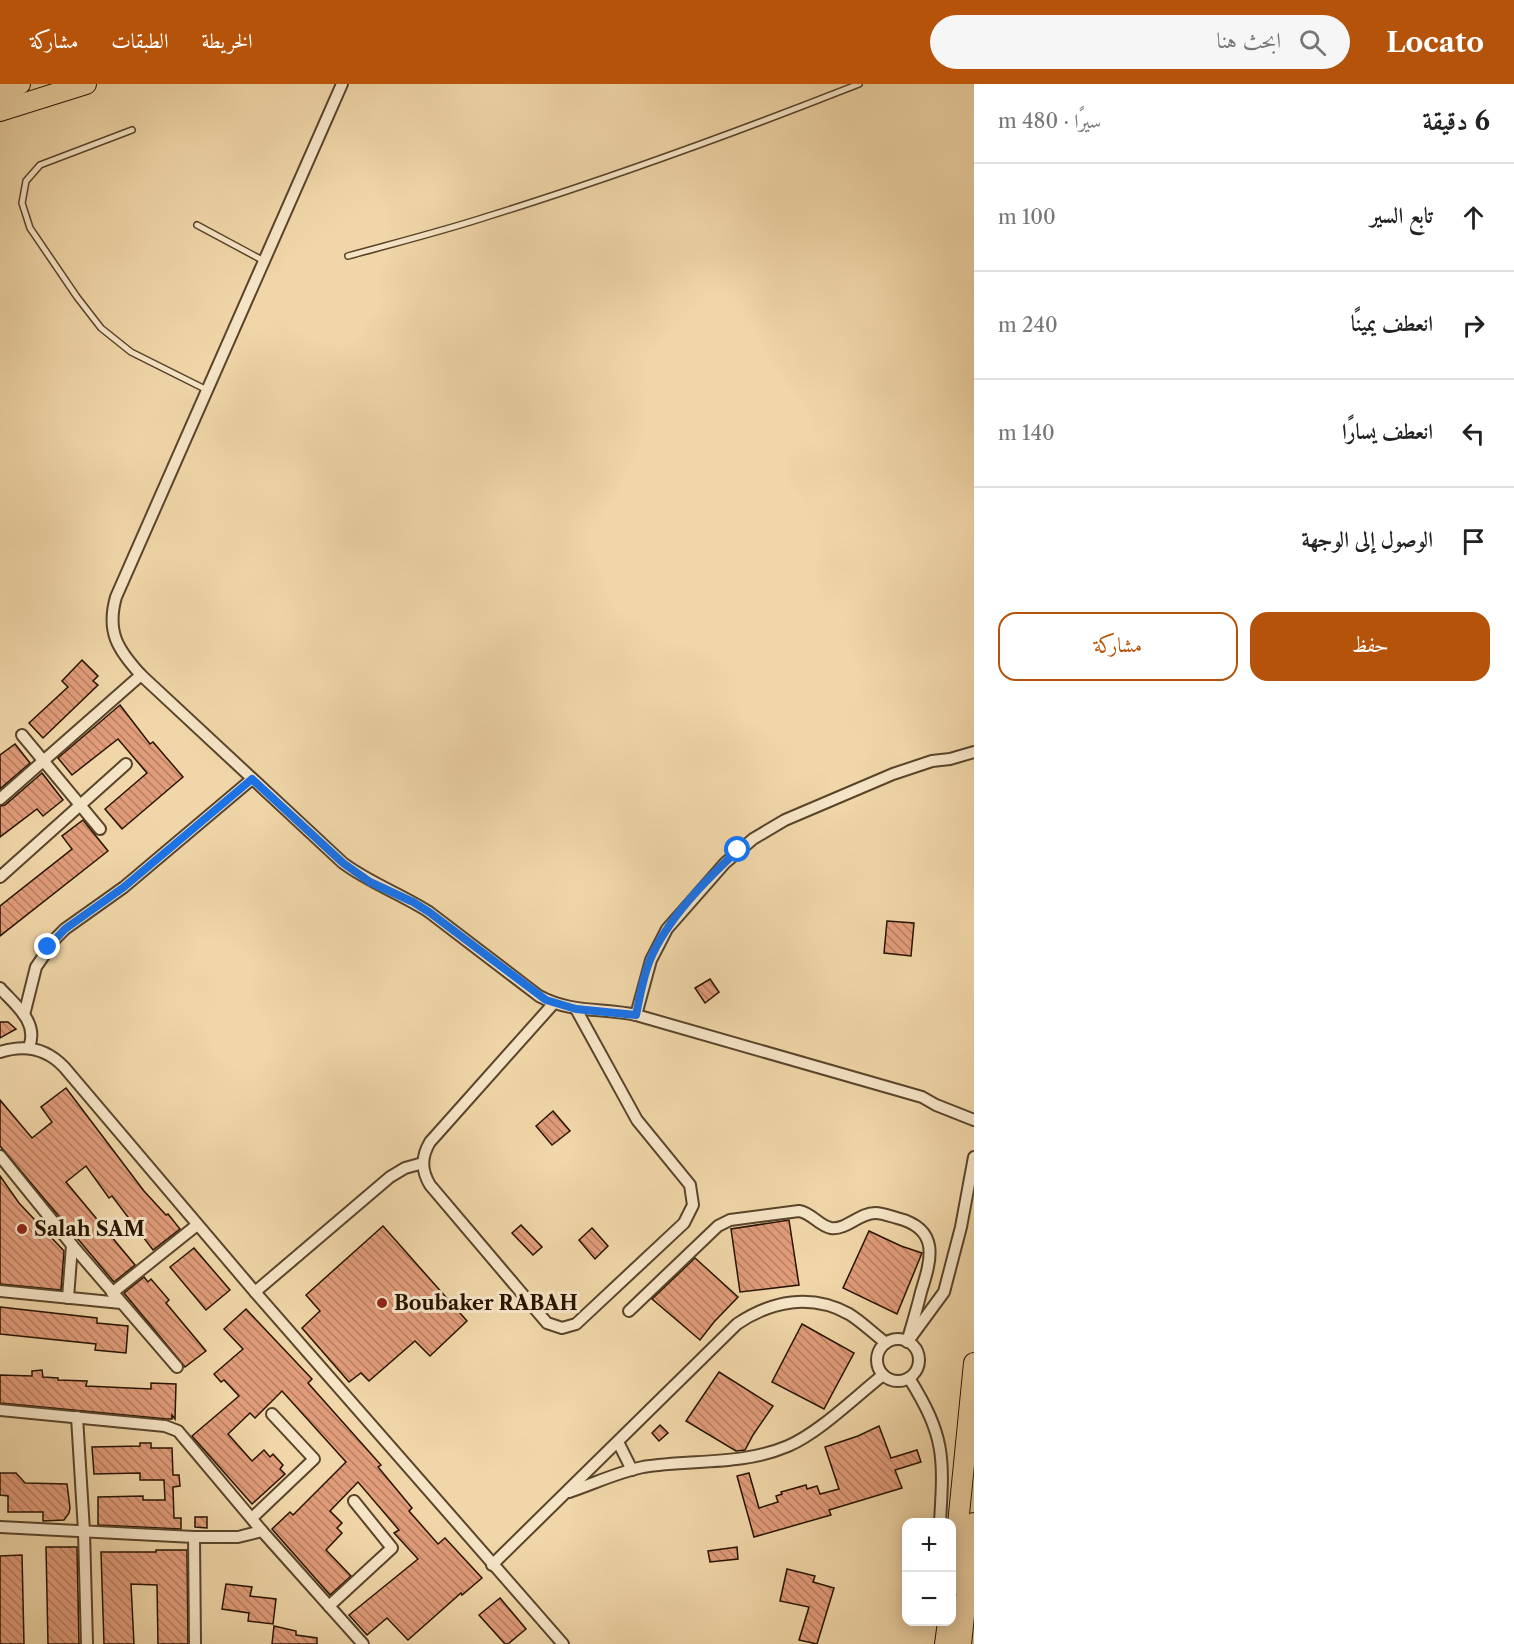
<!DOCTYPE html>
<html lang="ar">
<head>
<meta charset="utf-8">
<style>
  body { margin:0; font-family:"Libre Caslon Text",Amiri,serif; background:#f6f6f6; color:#222; direction:rtl }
  .controls { position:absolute; right:18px; bottom:18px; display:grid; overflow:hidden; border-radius:12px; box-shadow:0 3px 15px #0003 }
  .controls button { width:54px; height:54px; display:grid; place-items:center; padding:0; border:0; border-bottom:2px solid #e0e0e0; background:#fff; color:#222; font:30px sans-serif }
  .stop { position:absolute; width:18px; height:18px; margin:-14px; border:4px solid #1a73e8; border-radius:50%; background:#fff }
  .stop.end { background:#1a73e8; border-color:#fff; box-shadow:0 2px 6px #0008 }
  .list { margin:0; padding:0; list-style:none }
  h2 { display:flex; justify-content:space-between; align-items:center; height:78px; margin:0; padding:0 24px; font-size:26px }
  h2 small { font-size:20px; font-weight:400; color:#767676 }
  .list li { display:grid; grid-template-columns:39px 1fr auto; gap:18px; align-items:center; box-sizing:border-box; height:108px; padding:0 24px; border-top:2px solid #e0e0e0 }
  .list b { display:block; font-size:22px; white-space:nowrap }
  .list em { font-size:20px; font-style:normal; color:#767676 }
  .actions { display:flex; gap:12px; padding:18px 24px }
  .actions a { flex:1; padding:14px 0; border:2px solid #b45309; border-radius:18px; text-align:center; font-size:21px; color:#b45309 }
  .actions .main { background:#b45309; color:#fff }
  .icon { flex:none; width:33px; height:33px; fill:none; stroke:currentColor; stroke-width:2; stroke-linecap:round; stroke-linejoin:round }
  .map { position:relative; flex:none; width:974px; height:1560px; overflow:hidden; direction:ltr }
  header { display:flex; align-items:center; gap:36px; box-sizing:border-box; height:84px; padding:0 30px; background:#b45309; color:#fff }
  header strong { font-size:28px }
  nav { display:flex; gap:33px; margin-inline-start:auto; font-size:21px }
  .search { width:420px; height:54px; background:#f6f6f6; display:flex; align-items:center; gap:15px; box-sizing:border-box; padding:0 21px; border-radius:33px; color:#767676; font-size:22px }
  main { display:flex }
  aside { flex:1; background:#fff }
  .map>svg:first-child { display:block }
</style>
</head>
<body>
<header>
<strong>Locato</strong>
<div class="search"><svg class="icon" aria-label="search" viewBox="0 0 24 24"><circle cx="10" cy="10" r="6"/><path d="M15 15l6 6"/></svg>ابحث هنا</div>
<nav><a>الخريطة</a><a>الطبقات</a><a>مشاركة</a></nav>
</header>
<main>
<aside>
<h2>6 دقيقة<small>سيرًا · 480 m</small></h2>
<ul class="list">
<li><svg class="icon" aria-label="ahead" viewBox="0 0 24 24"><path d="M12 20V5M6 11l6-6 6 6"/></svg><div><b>تابع السير</b></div><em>100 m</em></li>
<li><svg class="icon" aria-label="right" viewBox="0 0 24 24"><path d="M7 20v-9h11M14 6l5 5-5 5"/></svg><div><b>انعطف يمينًا</b></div><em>240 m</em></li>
<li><svg class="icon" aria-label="left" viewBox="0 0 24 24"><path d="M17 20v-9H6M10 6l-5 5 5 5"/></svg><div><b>انعطف يسارًا</b></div><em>140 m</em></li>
<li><svg class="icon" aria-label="arrive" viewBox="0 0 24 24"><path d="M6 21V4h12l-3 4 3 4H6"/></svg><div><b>الوصول إلى الوجهة</b></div></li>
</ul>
<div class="actions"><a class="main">حفظ</a><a>مشاركة</a></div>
</aside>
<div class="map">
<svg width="974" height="1560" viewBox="0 0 974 1560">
  <defs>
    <pattern id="building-back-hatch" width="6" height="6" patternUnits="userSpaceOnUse" patternTransform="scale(1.5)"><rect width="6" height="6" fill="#e19c7a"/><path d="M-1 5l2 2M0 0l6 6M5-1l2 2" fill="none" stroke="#b67e62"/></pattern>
  </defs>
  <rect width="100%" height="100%" fill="#f0d6a8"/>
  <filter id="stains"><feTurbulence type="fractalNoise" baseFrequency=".00333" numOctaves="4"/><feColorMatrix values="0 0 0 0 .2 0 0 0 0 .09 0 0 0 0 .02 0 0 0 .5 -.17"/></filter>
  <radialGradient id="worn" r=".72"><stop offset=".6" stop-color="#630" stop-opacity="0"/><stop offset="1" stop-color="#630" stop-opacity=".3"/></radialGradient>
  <g fill="url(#building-back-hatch)" stroke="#271300" stroke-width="1.5">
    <polygon points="82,576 98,592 93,597 98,601 43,654 29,639 68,603 62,597"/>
    <polygon points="120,621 150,660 153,658 183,693 122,745 105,725 147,689 118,655 72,691 58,674"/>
    <polygon points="15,660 30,679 0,705 0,671"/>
    <polygon points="42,689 63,716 43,732 37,725 0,753 0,722 5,721"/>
    <polygon points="83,736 108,767 0,852 0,822 72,765 62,752"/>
    <polygon points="887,837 914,839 911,872 884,869"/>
    <polygon points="710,895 719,908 705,919 695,904"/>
    <polygon points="0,938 8,938 16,945 0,954"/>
    <polygon points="66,1004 144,1107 166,1131 168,1130 180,1145 153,1166 112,1112 109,1114 86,1082 66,1098 135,1181 114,1198 0,1062 0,1016 32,1054 52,1038 41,1023"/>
    <polygon points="553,1027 570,1047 552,1061 536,1042"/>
    <polygon points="0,1092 19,1119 64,1167 61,1206 0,1200"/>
    <polygon points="789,1136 799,1201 740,1208 731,1145"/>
    <polygon points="521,1141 542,1163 533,1171 512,1149"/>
    <polygon points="383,1142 467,1237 430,1272 415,1257 369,1297 361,1289 349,1298 302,1244 320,1227 306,1211"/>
    <polygon points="592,1144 608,1162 595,1175 579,1156"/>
    <polygon points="869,1147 901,1162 922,1169 897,1230 843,1204"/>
    <polygon points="194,1164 230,1206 206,1226 170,1183"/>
    <polygon points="695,1174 738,1213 714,1238 700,1256 652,1215"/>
    <polygon points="144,1193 148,1198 151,1195 169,1216 166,1219 206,1267 185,1283 124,1209"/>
    <polygon points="0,1223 97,1234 97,1239 128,1242 126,1269 95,1266 96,1260 0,1250"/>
    <polygon points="246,1225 312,1295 308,1299 381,1381 378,1383 412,1424 409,1427 438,1460 445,1454 482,1494 462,1511 461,1509 408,1556 387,1534 367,1551 349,1531 418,1475 394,1449 399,1446 358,1398 330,1427 342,1439 337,1444 342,1449 326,1466 351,1492 330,1511 272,1445 290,1428 293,1431 346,1378 282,1307 255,1334 250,1329 228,1350 252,1377 264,1366 270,1373 273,1370 283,1381 280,1385 285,1390 252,1420 192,1352 239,1312 224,1296 221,1298 214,1290 243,1265 224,1245"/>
    <polygon points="802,1240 854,1269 824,1325 772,1298"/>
    <polygon points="42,1286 43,1293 58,1294 58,1296 87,1297 86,1302 151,1305 151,1299 176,1300 175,1335 172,1331 172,1335 167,1335 0,1319 0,1291 32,1292 32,1287"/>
    <polygon points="719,1288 773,1322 753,1351 745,1366 736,1367 686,1337"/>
    <polygon points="660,1341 668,1349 659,1357 652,1349"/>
    <polygon points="879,1342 891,1374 917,1366 921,1378 895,1386 902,1404 829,1426 831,1431 754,1453 737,1392 749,1389 759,1424 778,1418 776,1412 782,1410 781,1408 806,1401 807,1405 817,1402 820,1410 839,1405 825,1363 858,1352"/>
    <polygon points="140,1359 151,1359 151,1364 172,1364 173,1391 179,1391 180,1402 173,1403 174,1434 181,1434 181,1445 98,1441 98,1413 143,1412 143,1416 165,1416 164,1396 140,1396 140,1389 94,1390 92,1363 140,1362"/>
    <polygon points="0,1389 16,1389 25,1399 67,1400 70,1424 69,1429 64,1436 43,1437 43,1428 8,1428 8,1412 0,1411"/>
    <polygon points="195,1433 207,1433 207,1444 195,1443"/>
    <polygon points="46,1463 77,1463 79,1560 48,1560"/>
    <polygon points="737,1463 738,1475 710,1478 708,1467"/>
    <polygon points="156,1466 187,1466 188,1560 158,1560 157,1501 131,1500 134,1560 104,1560 101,1468 156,1468"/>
    <polygon points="22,1471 24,1560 0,1560 0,1472"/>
    <polygon points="787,1485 815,1492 813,1498 834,1504 817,1560 799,1556 809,1523 780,1517"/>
    <polygon points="226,1500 252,1503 250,1512 276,1515 273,1540 248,1537 249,1529 222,1525"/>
    <polygon points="500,1514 526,1545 508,1560 505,1560 479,1531"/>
    <polygon points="274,1542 296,1547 296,1551 317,1554 317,1560 272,1560"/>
  </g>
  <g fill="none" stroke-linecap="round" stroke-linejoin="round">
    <g stroke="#59442a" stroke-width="8">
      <g id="lane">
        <polyline points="132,46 40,81 26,97 22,119 30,144 77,213 101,244 131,268 207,306"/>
        <polyline points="197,141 264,177"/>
        <path d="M348,172C395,159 443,147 489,132C614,93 737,48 859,0"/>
      </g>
    </g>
    <g stroke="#59442a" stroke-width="14">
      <g id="street">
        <path d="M342,0L116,513C106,548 118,566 141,591L343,779C370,799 401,810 429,828L539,912C570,929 603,924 636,931L922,1013L936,1021L974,1036"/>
        <polyline points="22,651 100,745"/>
        <polyline points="0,715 141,591"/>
        <polyline points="0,793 126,680"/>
        <path d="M0,904C15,921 39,938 29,963"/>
        <path d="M554,919L430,1058C421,1073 421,1086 430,1101L547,1239L562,1244L576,1240L684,1139L693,1121L690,1101L637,1036L576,925"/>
        <polyline points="24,931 36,883 56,854 65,845 124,803 252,695"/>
        <polyline points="636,931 651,876 667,845 725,779 753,755 785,736 893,690 932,677 950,675 974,668"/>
        <path d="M0,968C25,960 46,964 64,983L255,1208L563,1560"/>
        <polyline points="0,1072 72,1161 177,1283"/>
        <polyline points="0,1207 121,1219"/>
        <polyline points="255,1208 390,1093 405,1084 423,1079"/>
        <polyline points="112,1209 197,1141"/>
        <polyline points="68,1214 72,1161"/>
        <path d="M629,1227L718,1142L730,1136L799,1127C812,1129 819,1142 831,1144C847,1146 859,1129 875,1129C882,1129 890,1132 897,1134C941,1145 931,1176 921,1208C917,1225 912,1241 907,1258"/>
        <polyline points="911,1253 944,1208 961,1143 974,1073"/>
        <circle cx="898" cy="1276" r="21"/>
        <path d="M909,1294C945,1352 944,1372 940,1438"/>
        <polyline points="0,1326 165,1342 178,1347 262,1447 363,1560"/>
        <polyline points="77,1333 84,1447 87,1560"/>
        <polyline points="618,1358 632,1386"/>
        <path d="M569,1408C593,1400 618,1388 643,1383C692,1375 741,1382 788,1362C820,1348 855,1313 883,1291"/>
        <polyline points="252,1434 314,1375 272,1330"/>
        <polyline points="0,1443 194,1453 238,1453 262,1447"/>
        <polyline points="194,1453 195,1560"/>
        <path d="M492,1481L737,1240C771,1217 811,1209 849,1230C862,1238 874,1250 886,1259"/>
        <polyline points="329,1522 392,1464 354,1417"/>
      </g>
    </g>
    <g stroke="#271300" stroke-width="22">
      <g id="highway">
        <polyline points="0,7 20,0"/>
        <polyline points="0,27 86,0"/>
        <polyline points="952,1501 974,1279"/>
        <polyline points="945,1560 948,1538"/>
        <polyline points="961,1560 974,1439"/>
      </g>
    </g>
    <use href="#lane" stroke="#f5e4c6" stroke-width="5"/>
    <use href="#street" stroke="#f5e4c6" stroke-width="10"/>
    <use href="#highway" stroke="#f0d6a8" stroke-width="20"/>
  </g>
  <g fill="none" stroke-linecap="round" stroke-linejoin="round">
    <path stroke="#1a73e8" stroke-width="8" d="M48,863L65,845L124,803L252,695L343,779L370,798L413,818L429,828L546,916L576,925L636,931C640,912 643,893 650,876C667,835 706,796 738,766"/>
  </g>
  <g fill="#8f2418" stroke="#f5e4c6" stroke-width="2">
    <circle cx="22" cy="1145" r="6"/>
    <circle cx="382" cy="1219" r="6"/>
  </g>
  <g text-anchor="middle" stroke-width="6" stroke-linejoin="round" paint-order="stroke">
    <g font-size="20" font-weight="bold" fill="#271300" stroke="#f5e4c6" text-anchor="start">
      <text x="34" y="1152">Salah SAM</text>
      <text x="394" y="1226">Boubaker RABAH</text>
    </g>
  </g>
  <rect width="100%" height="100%" filter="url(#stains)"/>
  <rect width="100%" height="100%" fill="url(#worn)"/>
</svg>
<div class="controls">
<button>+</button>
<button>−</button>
</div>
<div class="stop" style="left:738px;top:766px"></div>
<div class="stop end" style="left:48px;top:863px"></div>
</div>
</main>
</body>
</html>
